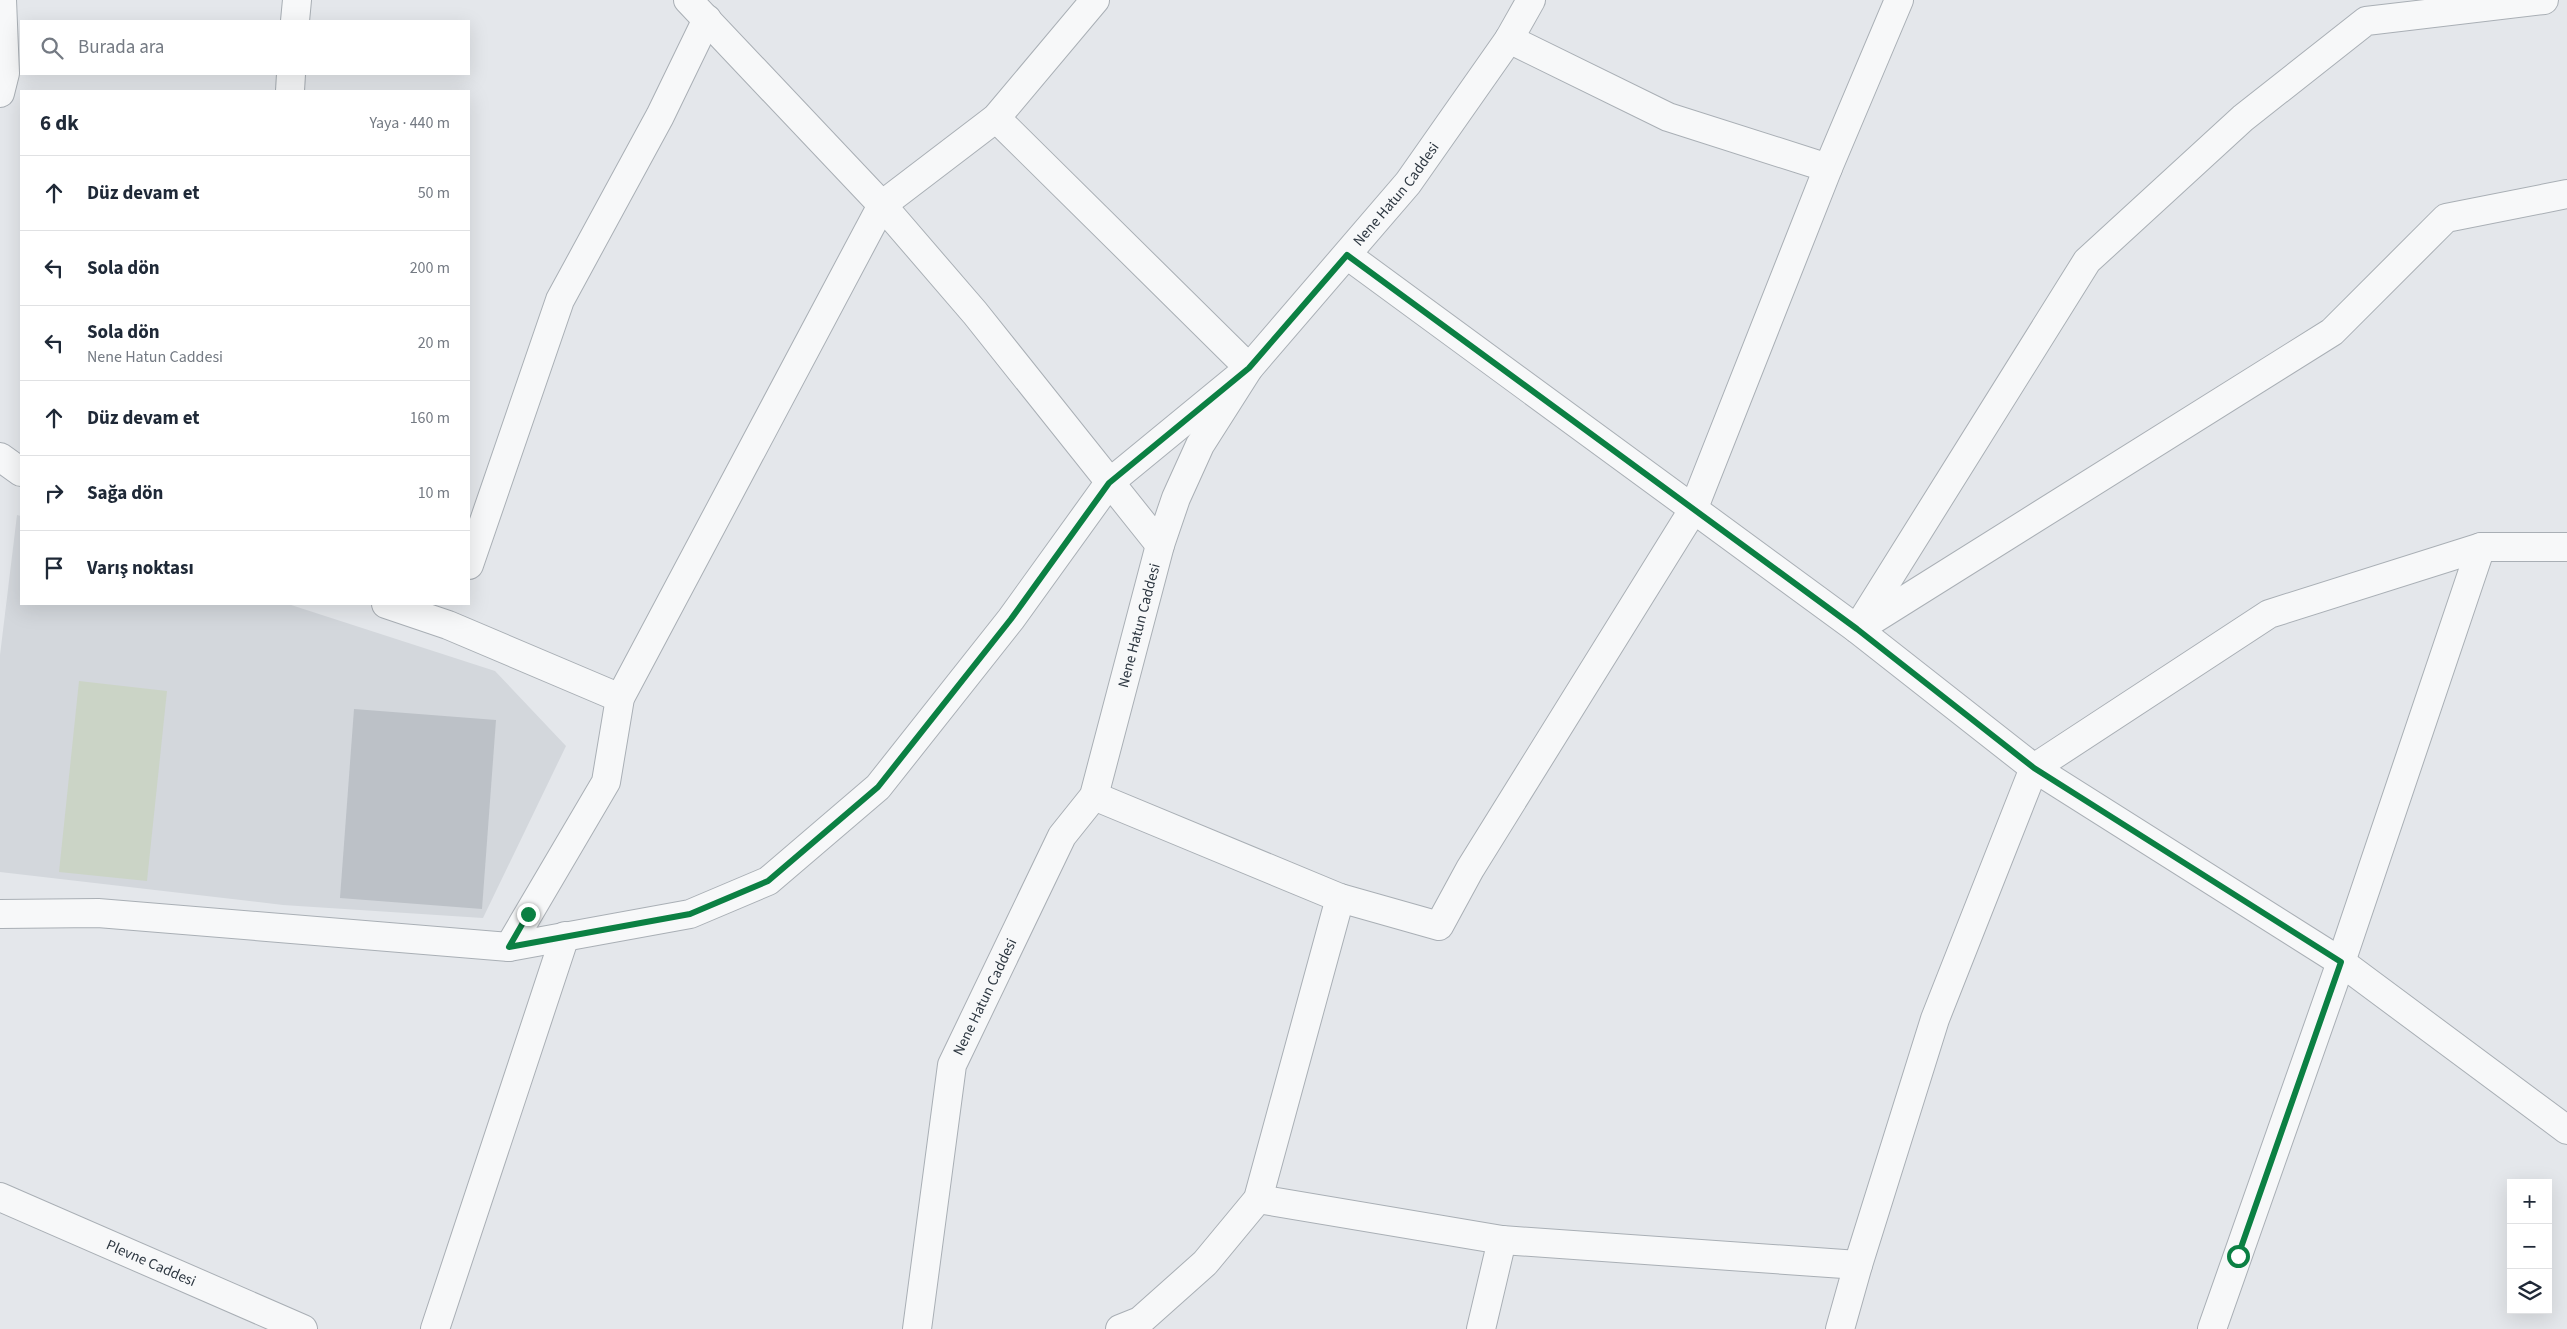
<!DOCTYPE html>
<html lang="tr">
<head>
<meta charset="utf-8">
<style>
  body { margin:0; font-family:"Source Sans 3",sans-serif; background:#f6f6f7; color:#1f2937 }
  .controls { position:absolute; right:15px; bottom:15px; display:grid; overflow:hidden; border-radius:0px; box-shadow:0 5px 20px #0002 }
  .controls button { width:45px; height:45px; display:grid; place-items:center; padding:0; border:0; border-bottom:1px solid #e0e1e3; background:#fff; color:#1f2937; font:25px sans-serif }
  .stop { position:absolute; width:15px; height:15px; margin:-11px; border:4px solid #0b8043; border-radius:50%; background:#fff }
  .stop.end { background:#0b8043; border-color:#fff; box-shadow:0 1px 5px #0008 }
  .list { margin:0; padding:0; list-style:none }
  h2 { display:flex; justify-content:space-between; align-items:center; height:65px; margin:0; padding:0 20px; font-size:21px }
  h2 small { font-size:16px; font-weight:400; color:#747a83 }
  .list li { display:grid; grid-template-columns:32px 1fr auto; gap:15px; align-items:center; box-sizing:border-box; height:75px; padding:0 20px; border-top:1px solid #e0e1e3 }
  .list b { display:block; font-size:19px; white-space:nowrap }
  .list p { margin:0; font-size:16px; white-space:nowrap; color:#747a83 }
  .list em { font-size:16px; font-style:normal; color:#747a83 }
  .icon { flex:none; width:28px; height:28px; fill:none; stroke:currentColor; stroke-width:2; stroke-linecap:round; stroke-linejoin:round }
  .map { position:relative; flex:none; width:2567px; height:1329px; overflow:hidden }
  .search { position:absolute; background:#fff; box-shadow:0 5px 20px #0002; left:20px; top:20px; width:450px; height:55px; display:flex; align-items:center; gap:12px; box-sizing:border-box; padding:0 18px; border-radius:0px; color:#747a83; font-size:19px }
  .panel { position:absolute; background:#fff; box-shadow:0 5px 20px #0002; left:20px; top:90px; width:450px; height:515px; border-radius:0px }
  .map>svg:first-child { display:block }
</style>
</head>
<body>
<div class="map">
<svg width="2567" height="1329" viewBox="0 0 2567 1329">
  <rect width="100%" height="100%" fill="#e4e7eb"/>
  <polygon fill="#d3d7dc" points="17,515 21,516 21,604 288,604 495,671 566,746 483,918 283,905 0,872 0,655"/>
  <polygon fill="#cbd4c6" points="79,681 167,691 147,881 59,872"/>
  <polygon fill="#bcc1c7" points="354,709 496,720 482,909 340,898"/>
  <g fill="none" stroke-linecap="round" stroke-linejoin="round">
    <g stroke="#a9afb5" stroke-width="30">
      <g id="minor">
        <polyline points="688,0 882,205 975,313 1160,545"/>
        <polyline points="295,21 297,0"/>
        <polyline points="1509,39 1668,117 1828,168"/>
        <polyline points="290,91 291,74"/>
        <polyline points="0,93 5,73 2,0"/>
        <polyline points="1347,255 1857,629 2034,768 2341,962 2567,1130"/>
        <polyline points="0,457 21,472"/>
        <polyline points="469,565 560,300 660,116 707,19"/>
        <polyline points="386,604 448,625 620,698"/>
        <polyline points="1863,626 2332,332 2446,218 2567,194"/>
        <polyline points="1857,629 2087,261 2243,118 2366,21 2544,0"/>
        <polyline points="1094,796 1340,898 1439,926 1470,869 1693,510 1828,168 1899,0"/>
        <polyline points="0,914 98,913 509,947 690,914 768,881 878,787 1011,619 1109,483 1249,368 996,118"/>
        <polyline points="509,947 606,782 620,698 882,205 996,118 1095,0"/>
        <path id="s1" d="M0,1197L303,1329"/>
        <polyline points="1258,1199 1502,1240 1858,1265"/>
        <polyline points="435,1329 565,936"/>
        <path id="s2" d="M917,1329L952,1065L1062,836L1094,796L1160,545L1176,498L1200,445L1249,368L1408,183L1509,39L1531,0"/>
        <polyline points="1120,1329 1140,1321 1205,1263 1258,1199 1340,898"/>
        <polyline points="1481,1329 1502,1240"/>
        <polyline points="1840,1329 1858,1265 1935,1019 2034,768 2269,614 2481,547 2567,547"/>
        <polyline points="2212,1329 2341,962 2481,547"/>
      </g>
    </g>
    <use href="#minor" stroke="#f7f8f9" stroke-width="28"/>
  </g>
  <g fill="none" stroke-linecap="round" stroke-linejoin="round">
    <polyline stroke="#0b8043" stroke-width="6" points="528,914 509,947 690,914 768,881 878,787 1011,619 1109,483 1249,368 1347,255 1857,629 2034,768 2341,962 2238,1256"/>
  </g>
  <g text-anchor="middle" stroke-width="5" stroke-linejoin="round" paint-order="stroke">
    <g font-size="15" fill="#2d3741" stroke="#f4f6f8">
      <text dy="5" stroke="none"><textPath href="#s2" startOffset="1258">Nene Hatun Caddesi</textPath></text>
      <text dy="5" stroke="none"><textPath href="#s2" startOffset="748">Nene Hatun Caddesi</textPath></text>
      <text dy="5" stroke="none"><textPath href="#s2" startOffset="342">Nene Hatun Caddesi</textPath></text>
      <text dy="5" stroke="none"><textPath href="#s1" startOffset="165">Plevne Caddesi</textPath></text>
    </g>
  </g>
</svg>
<div class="controls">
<button>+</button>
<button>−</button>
<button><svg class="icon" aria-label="layers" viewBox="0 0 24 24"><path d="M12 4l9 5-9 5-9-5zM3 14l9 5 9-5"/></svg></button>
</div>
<div class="stop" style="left:2238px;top:1256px"></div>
<div class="stop end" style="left:528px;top:914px"></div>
<div class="search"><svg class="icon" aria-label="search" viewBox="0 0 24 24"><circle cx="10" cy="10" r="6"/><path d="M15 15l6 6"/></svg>Burada ara</div>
<section class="panel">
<h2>6 dk<small>Yaya · 440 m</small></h2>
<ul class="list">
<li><svg class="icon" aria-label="ahead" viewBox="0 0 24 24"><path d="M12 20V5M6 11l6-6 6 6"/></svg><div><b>Düz devam et</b></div><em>50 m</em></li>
<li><svg class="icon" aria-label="left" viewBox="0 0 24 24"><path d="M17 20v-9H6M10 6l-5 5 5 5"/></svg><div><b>Sola dön</b></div><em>200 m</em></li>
<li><svg class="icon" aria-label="left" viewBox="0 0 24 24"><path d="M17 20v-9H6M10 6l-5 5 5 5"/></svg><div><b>Sola dön</b><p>Nene Hatun Caddesi</p></div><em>20 m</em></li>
<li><svg class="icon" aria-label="ahead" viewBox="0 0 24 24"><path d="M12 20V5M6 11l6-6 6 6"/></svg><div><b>Düz devam et</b></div><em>160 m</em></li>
<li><svg class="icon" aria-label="right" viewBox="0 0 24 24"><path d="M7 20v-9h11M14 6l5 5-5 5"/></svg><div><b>Sağa dön</b></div><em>10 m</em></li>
<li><svg class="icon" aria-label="arrive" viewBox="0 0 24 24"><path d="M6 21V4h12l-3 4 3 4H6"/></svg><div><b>Varış noktası</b></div></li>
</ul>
</section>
</div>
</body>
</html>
